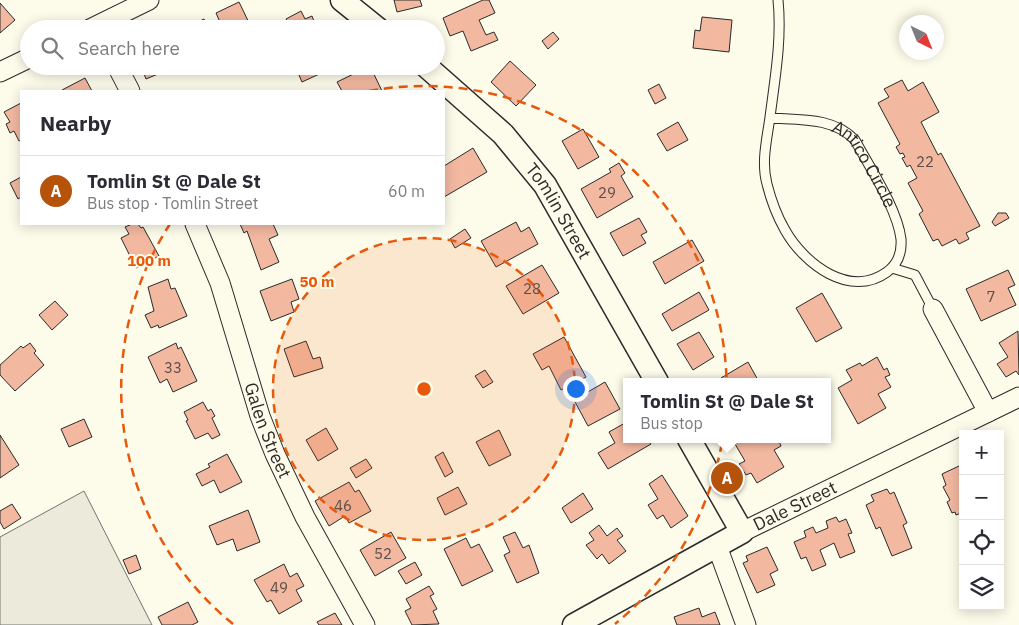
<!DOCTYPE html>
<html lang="en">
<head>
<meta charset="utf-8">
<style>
  body { margin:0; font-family:"IBM Plex Sans",sans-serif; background:#f2f2f3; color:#2b2b33 }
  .controls { position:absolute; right:15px; bottom:15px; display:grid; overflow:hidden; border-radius:0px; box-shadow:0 2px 12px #0003 }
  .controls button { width:45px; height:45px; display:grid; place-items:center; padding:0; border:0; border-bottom:1px solid #e1e1e2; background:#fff; color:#2b2b33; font:25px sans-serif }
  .compass { position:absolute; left:899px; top:15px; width:45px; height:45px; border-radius:50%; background:#fff; box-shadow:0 2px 12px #0003; rotate:137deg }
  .you { position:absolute; left:575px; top:388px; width:18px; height:18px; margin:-12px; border:4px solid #fff; border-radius:50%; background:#1a73e8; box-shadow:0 0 0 8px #1a73e833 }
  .badge { display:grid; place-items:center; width:32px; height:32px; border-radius:50%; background:#b45309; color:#fff; font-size:16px; font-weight:700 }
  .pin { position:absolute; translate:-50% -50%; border:2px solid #fff; box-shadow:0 1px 5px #0006 }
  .popup { position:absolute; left:623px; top:378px; width:208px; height:65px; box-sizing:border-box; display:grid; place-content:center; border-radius:0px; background:#fff; filter:drop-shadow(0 1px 4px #0005); font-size:16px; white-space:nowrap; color:#7c7c81 }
  .popup b { font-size:19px; color:#2b2b33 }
  .popup::after { content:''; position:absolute; left:50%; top:100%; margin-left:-10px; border:10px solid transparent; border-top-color:#fff }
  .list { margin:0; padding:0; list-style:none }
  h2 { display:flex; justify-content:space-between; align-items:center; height:65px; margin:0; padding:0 20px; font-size:21px }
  h2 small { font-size:16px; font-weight:400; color:#7c7c81 }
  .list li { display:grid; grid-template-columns:32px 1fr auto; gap:15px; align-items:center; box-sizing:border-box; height:70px; padding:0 20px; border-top:1px solid #e1e1e2 }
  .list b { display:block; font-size:19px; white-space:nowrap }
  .list p { margin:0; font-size:16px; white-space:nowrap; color:#7c7c81 }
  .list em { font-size:16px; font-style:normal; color:#7c7c81 }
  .icon { flex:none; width:28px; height:28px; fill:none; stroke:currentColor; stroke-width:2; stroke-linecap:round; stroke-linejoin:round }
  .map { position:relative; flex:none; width:1019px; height:625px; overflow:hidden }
  .search { position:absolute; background:#fff; box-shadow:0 2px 12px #0003; left:20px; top:20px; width:425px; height:55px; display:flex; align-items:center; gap:12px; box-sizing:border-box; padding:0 18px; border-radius:28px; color:#7c7c81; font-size:19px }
  .panel { position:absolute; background:#fff; box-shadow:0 2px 12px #0003; left:20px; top:90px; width:425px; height:135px; border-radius:0px }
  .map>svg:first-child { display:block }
</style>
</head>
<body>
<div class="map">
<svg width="1019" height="625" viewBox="0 0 1019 625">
  <rect width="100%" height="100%" fill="#fdfbea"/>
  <polygon fill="#ecebdb" stroke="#74746e" points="84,491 152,625 0,625 0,537"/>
  <g fill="#f2b8a0" stroke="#2b2b2b">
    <polygon points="394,0 420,0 422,6 397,12"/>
    <polygon points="483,0 489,0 495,13 479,20 486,35 494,32 498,40 471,51 463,31 450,36 443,18"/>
    <polygon points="239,2 252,29 223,29 216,13"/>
    <polygon points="0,3 15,20 0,33"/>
    <polygon points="301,11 305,19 312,16 317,29 286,29 290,27 286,19"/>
    <polygon points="702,17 732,20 729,52 693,48 695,30 700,31"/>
    <polygon points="204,19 208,29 184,29"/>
    <polygon points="553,32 559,39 548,49 542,41"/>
    <polygon points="510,61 536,85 516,106 491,82"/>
    <polygon points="141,66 169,66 170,69 146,79"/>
    <polygon points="295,66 327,66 328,70 302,82"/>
    <polygon points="370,66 382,91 342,91 337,82"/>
    <polygon points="85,78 92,91 63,91 62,90"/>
    <polygon points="902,80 908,91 923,82 939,112 921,122 938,155 941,153 980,226 966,233 969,239 959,244 956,239 942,246 938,239 933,241 919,214 923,211 908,183 917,178 910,165 907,167 902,158 905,157 903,153 900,154 896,147 900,144 878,103 889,97 884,89"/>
    <polygon points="659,84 666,98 655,104 648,90"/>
    <polygon points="21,103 21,140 19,141 14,131 10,133 6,124 10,122 4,112"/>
    <polygon points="678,122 688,140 667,151 657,134"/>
    <polygon points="583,129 599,157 578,169 562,141"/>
    <polygon points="473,148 487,172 444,197 444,166"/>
    <polygon points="619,163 625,173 621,176 633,197 597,218 581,189 611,172 609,169"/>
    <polygon points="21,177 21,197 18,199 10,183"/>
    <polygon points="998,213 1006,213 1009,218 995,226 992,222"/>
    <polygon points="639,218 647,232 641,235 646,243 623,256 610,233"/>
    <polygon points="516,222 521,232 529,227 538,244 496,267 481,241"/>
    <polygon points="132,224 138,224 141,228 143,227 159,256 136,268 121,238 129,234 125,227"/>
    <polygon points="240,224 273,224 278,235 269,239 279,262 261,270 247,231 244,233"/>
    <polygon points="465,229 471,238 455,248 450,239"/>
    <polygon points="692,240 704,261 665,284 653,262"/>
    <polygon points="542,265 559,293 523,314 506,286"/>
    <polygon points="1008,270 1015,285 1008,288 1016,305 981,321 966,289"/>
    <polygon points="168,279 171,289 175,288 187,316 159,328 158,325 151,328 145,315 154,311 148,287"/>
    <polygon points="292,279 299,299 291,302 294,312 271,321 260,291"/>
    <polygon points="699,292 709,310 672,331 662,314"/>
    <polygon points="822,293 842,328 816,342 796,308"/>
    <polygon points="55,301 68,315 52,330 39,315"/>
    <polygon points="1018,331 1019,375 1016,371 1006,377 997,364 1008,357 999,343"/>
    <polygon points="699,332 714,357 693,370 677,344"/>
    <polygon points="564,337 586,377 561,390 549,366 542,370 533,354"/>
    <polygon points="306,341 313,359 320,357 323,368 294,377 284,349"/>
    <polygon points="30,343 36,351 34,353 44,365 15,391 0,375 0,365 21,346 23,348"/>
    <polygon points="176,343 178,349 181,347 197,381 173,392 167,379 160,383 148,357"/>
    <polygon points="877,357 884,370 887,368 890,375 885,377 891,387 878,394 886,408 858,424 838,388 852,380 846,370 860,363 862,366"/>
    <polygon points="748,362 759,382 722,382 721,378"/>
    <polygon points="485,370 493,382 483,388 475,376"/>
    <polygon points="605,382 620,409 588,426 574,400"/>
    <polygon points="203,402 208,411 211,409 215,416 212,418 220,435 212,439 208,433 195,439 186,421 188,420 184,412"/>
    <polygon points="84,419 92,437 69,447 61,429"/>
    <polygon points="625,423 627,427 627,439 648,439 651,444 608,469 598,453 615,443 609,432"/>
    <polygon points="326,428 338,449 318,461 306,440"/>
    <polygon points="499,430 511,455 489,466 476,442"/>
    <polygon points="0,435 19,465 0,478"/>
    <polygon points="743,439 778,439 781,446 774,450 784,467 757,483 751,473 746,475 739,464 745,461 735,444"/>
    <polygon points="443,452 453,472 445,477 435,457"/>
    <polygon points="227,454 242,482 220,493 214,480 202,486 196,474 210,467 208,464"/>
    <polygon points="366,459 372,468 356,478 350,468"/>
    <polygon points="959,466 963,475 963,516 961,513 956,515 955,512 952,513 947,502 950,500 943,487 946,485 942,474"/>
    <polygon points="662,475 688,516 671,528 663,515 657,519 648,505 658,499 649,484"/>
    <polygon points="349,482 355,492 359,490 371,511 349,523 345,516 329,526 315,501"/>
    <polygon points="458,487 467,504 445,515 437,498"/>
    <polygon points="887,489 890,494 894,492 907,523 903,525 912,548 892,556 880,527 876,529 866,505 874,501 871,495"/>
    <polygon points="583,493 593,509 571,523 562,508"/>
    <polygon points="12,504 21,518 4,529 0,522 0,511"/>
    <polygon points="248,510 260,542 237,551 233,539 217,545 209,526"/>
    <polygon points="836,517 839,522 846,519 852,533 848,534 855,552 840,558 834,543 820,550 826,565 812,571 806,557 801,559 794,542 806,537 804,531 813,527 816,533 828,528 826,521"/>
    <polygon points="599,525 607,536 617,528 623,536 617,540 626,551 609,564 602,554 597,559 586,545 594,540 589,533"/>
    <polygon points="391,532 406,558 375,576 360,550"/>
    <polygon points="515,532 523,548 529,545 539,573 517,583 504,555 510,552 503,537"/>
    <polygon points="466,538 471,548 479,544 493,571 462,586 444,549"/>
    <polygon points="767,547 778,570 770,574 775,585 757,593 743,563 748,561 746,556"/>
    <polygon points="136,555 141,569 129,574 123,560"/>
    <polygon points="415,562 422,575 406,584 398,571"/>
    <polygon points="284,564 290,577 297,573 304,586 296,590 302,601 279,614 271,600 267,602 254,580"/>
    <polygon points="429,586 434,594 430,596 437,609 433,611 439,624 412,625 405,611 411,608 406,599"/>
    <polygon points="188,602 198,622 192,625 162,625 158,617"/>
    <polygon points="699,608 702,617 715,612 720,625 677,625 674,617"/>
    <polygon points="335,613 342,625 319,625 317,622"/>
  </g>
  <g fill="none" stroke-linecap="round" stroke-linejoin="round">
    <g stroke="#2b2b2b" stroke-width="11">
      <g id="service">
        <path id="s1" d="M770,118C800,120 833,117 855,140C870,168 897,208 901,239C902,253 898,264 887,272C850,299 804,264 785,230C777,216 771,200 767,184C761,162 767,139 770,117C775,78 782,39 778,0"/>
        <polyline points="892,268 915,275 933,309"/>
      </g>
    </g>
    <g stroke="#2b2b2b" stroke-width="21">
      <g id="minor">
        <polyline points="90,29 149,0"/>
        <polyline points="117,66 130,91"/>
        <polyline points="0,72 29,58"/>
        <path id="s2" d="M195,224L220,283L260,416L275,454L305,517L365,625"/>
        <polyline points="933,309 988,412"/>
        <path id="s3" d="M742,532L1019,397"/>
        <polyline points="717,546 746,625"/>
      </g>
    </g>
    <g stroke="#2b2b2b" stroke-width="25">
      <g id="tertiary">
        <polyline points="342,0 378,29"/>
        <path id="s4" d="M426,66L503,134L545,185L657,382"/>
        <polyline points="574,625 742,532 689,439"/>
      </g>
    </g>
    <use href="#service" stroke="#fdfbea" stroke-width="9"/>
    <use href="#minor" stroke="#fdfbea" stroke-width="19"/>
    <use href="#tertiary" stroke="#fdfbea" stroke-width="22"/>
  </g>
  <circle cx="424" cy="389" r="151" fill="#e8590c" fill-opacity=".12"/>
  <g fill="none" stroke="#e8590c" stroke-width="2.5" stroke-dasharray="9 6">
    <circle cx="424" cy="389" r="151"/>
    <path d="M233 624A303 303 0 0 1 170 224M369 91A303 303 0 0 1 615 624"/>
  </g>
  <g text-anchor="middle" stroke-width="4" stroke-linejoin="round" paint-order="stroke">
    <g font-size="15" fill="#5d4e48">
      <text x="925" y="167">22</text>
      <text x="607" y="198">29</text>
      <text x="532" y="294">28</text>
      <text x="991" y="302">7</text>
      <text x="173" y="373">33</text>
      <text x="343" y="511">46</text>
      <text x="383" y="559">52</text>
      <text x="279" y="593">49</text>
    </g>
    <g font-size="18" fill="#2b2b2b" stroke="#fdfbea">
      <text dy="6" stroke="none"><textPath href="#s1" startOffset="115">Antico Circle</textPath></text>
      <text dy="6" stroke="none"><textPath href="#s4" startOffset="198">Tomlin Street</textPath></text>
      <text dy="6" stroke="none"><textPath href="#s2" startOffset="219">Galen Street</textPath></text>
      <text dy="6" stroke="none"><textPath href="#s3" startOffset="59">Dale Street</textPath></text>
    </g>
  </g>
  <circle cx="424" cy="389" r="8" fill="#e8590c" stroke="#fdfbea" stroke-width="2.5"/>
  <g font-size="15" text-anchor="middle" font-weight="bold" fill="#e8590c" stroke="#fdfbea" stroke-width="4" stroke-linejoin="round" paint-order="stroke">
    <text x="149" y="266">100 m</text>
    <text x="317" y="287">50 m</text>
  </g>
</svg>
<div class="controls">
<button>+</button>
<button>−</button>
<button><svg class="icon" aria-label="locate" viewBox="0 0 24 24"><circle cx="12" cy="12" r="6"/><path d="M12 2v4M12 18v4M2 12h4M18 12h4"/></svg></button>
<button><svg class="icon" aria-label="layers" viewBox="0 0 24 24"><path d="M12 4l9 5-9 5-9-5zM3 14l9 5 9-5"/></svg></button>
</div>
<svg class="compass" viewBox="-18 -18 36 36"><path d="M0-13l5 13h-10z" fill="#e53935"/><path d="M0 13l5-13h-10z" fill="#7c7c81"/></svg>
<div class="you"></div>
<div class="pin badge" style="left:727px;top:478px">A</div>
<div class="popup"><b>Tomlin St @ Dale St</b>Bus stop</div>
<div class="search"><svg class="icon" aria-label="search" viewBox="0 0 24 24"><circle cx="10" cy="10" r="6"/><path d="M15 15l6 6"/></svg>Search here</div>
<section class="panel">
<h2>Nearby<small></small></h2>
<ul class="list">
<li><span class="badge">A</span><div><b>Tomlin St @ Dale St</b><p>Bus stop · Tomlin Street</p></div><em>60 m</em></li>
</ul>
</section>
</div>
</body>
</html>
